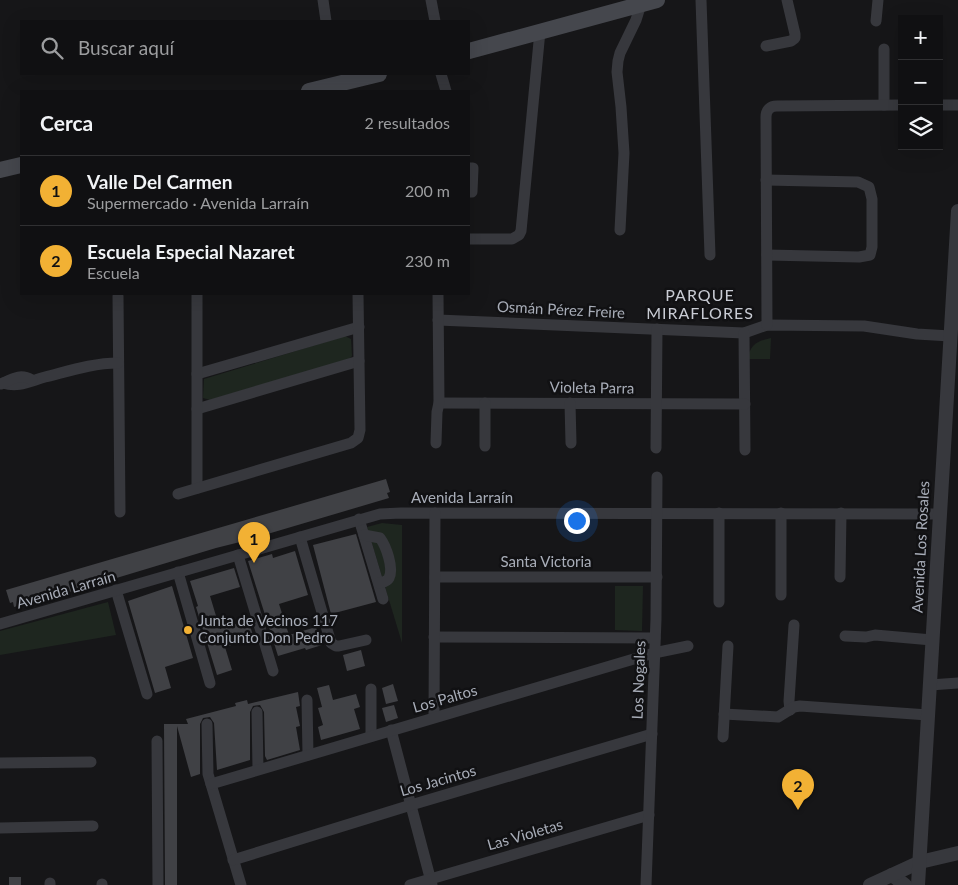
<!DOCTYPE html>
<html lang="es">
<head>
<meta charset="utf-8">
<style>
  body { margin:0; font-family:Lato,sans-serif; background:#1e1e20; color:#f1f3f6 }
  .controls { position:absolute; right:15px; top:15px; display:grid; overflow:hidden; border-radius:0px; box-shadow:0 5px 20px #0002 }
  .controls button { width:45px; height:45px; display:grid; place-items:center; padding:0; border:0; border-bottom:1px solid #303032; background:#101012; color:#f1f3f6; font:25px sans-serif }
  .you { position:absolute; left:576px; top:520px; width:18px; height:18px; margin:-12px; border:4px solid #fff; border-radius:50%; background:#1a73e8; box-shadow:0 0 0 8px #1a73e833 }
  .badge { display:grid; place-items:center; width:32px; height:32px; border-radius:50%; background:#f2b134; color:#111; font-size:16px; font-weight:700 }
  .pin { position:absolute; translate:-50% -41px; filter:drop-shadow(0 1px 2px #0008) }
  .pin::after { content:''; position:absolute; top:26px; width:18px; height:15px; background:inherit; clip-path:polygon(0 0,100% 0,50% 100%) }
  .list { margin:0; padding:0; list-style:none }
  h2 { display:flex; justify-content:space-between; align-items:center; height:65px; margin:0; padding:0 20px; font-size:21px }
  h2 small { font-size:16px; font-weight:400; color:#9c9d9f }
  .list li { display:grid; grid-template-columns:32px 1fr auto; gap:15px; align-items:center; box-sizing:border-box; height:70px; padding:0 20px; border-top:1px solid #303032 }
  .list b { display:block; font-size:19px; white-space:nowrap }
  .list p { margin:0; font-size:16px; white-space:nowrap; color:#9c9d9f }
  .list em { font-size:16px; font-style:normal; color:#9c9d9f }
  .icon { flex:none; width:28px; height:28px; fill:none; stroke:currentColor; stroke-width:2; stroke-linecap:round; stroke-linejoin:round }
  .map { position:relative; flex:none; width:958px; height:885px; overflow:hidden }
  .search { position:absolute; background:#101012; box-shadow:0 5px 20px #0002; left:20px; top:20px; width:450px; height:55px; display:flex; align-items:center; gap:12px; box-sizing:border-box; padding:0 18px; border-radius:0px; color:#9c9d9f; font-size:19px }
  .panel { position:absolute; background:#101012; box-shadow:0 5px 20px #0002; left:20px; top:90px; width:450px; height:205px; border-radius:0px }
  .map>svg:first-child { display:block }
</style>
</head>
<body>
<div class="map">
<svg width="958" height="885" viewBox="0 0 958 885">
  <rect width="100%" height="100%" fill="#161618"/>
  <g fill="#1e261f">
    <polygon points="345,336 351,339 352,356 349,359 210,400 203,398 204,379"/>
    <path d="M771,338L770,359H747C751,344 757,341 771,338Z"/>
    <polygon points="382,523 402,525 402,643 367,527"/>
    <polygon points="615,586 643,586 642,631 615,630"/>
    <polygon points="108,602 116,635 0,655 0,631"/>
  </g>
  <g fill="#404145">
    <polygon points="386,479 390,492 387,493 389,498 244,541 216,548 80,589 14,607 13,602 10,603 6,590"/>
    <polygon points="356,534 376,602 331,614 313,545"/>
    <polygon points="295,551 308,595 279,604 289,635 316,627 322,645 306,650 305,648 278,656 248,561 272,554 273,558"/>
    <polygon points="234,568 240,587 210,596 220,629 248,620 254,638 225,647 232,670 217,675 196,607 198,606 190,581"/>
    <polygon points="172,586 193,658 165,667 171,688 155,693 128,601"/>
    <polygon points="361,650 365,666 347,671 343,655"/>
    <polygon points="393,684 398,701 386,704 382,688"/>
    <polygon points="329,685 333,700 356,694 360,707 354,709 360,729 321,740 318,727 323,725 318,708 322,707 317,688"/>
    <polygon points="298,692 300,706 296,707 300,726 296,727 300,750 267,760 265,756 264,712 260,705 253,706 250,712 250,760 217,770 214,723 210,717 203,718 200,724 200,774 191,777 177,726 177,885 165,885 164,724 188,724 186,719 236,706 235,703 247,700 248,704"/>
    <polygon points="394,705 398,718 386,722 382,708"/>
    <rect x="9" y="877" width="12" height="8"/>
  </g>
  <g fill="none" stroke-linecap="round" stroke-linejoin="round">
    <g stroke="#37383d" stroke-width="11">
      <polyline points="323,0 326,21"/>
      <polyline points="431,0 435,21"/>
      <polyline points="701,0 710,255"/>
      <polyline points="876,21 878,0"/>
      <polyline points="766,46 791,41 795,38 795,34 787,0"/>
      <polyline points="441,74 446,91"/>
      <polyline points="884,105 884,49"/>
      <polyline points="939,105 958,105"/>
      <polyline points="469,168 473,168 472,192 469,192"/>
      <polyline points="766,180 858,182 869,187 872,199 872,247 870,255 859,257 767,255"/>
      <polyline points="620,230 624,153 621,107 617,72 618,61 620,53 636,20 641,4"/>
      <polyline points="469,239 512,239 519,235 521,231 540,31"/>
      <polyline points="118,296 120,512"/>
      <polyline points="438,320 744,333 767,325 864,326 917,334 950,336"/>
      <path d="M767,325L766,117C766,110 770,106 777,106L902,105"/>
      <polyline points="744,333 745,450"/>
      <polyline points="197,374 359,327"/>
      <path d="M3,383C19,388 30,381 45,377C69,371 93,363 118,363"/>
      <path d="M1,384C12,379 20,373 32,380"/>
      <polyline points="439,403 745,404"/>
      <polyline points="485,403 485,446"/>
      <polyline points="570,403 571,443"/>
      <polyline points="197,409 359,361"/>
      <polyline points="436,443 437,412 439,403 438,294"/>
      <polyline points="656,448 657,329"/>
      <polyline points="197,488 197,294"/>
      <polyline points="178,494 351,443 358,438 360,430 358,294"/>
      <polyline points="719,513 719,602"/>
      <polyline points="359,519 383,599"/>
      <path d="M364,535L380,538C386,546 394,568 389,578C387,582 382,582 379,583"/>
      <polyline points="300,537 331,643 336,646 339,646 366,640"/>
      <polyline points="238,555 273,671"/>
      <polyline points="178,572 210,683"/>
      <polyline points="435,577 657,577"/>
      <polyline points="840,577 841,513"/>
      <polyline points="116,590 147,694"/>
      <polyline points="781,595 781,513"/>
      <polyline points="0,624 380,514 401,513 940,514"/>
      <polyline points="845,636 866,637 875,635 932,640"/>
      <polyline points="434,637 655,638"/>
      <polyline points="930,685 958,683"/>
      <polyline points="371,689 371,736"/>
      <polyline points="307,700 308,755"/>
      <polyline points="790,710 789,701 794,625"/>
      <polyline points="257,712 258,769"/>
      <polyline points="724,714 778,717 794,707 800,706 928,715"/>
      <polyline points="434,717 435,513"/>
      <polyline points="207,724 208,774 241,885"/>
      <polyline points="391,730 432,885"/>
      <polyline points="723,737 728,646"/>
      <polyline points="157,741 158,885"/>
      <polyline points="0,763 91,762"/>
      <polyline points="211,784 654,653 688,646"/>
      <polyline points="0,828 93,826"/>
      <polyline points="233,860 411,805 652,734"/>
      <polyline points="50,883 50,885"/>
      <polyline points="102,884 102,885"/>
      <polyline points="410,885 649,815"/>
      <polyline points="646,885 656,619 657,477"/>
    </g>
    <g stroke="#37383d" stroke-width="14">
      <polyline points="892,875 905,885"/>
      <polyline points="870,885 920,862 958,853"/>
      <polyline points="918,885 958,211"/>
    </g>
    <g stroke="#45474d" stroke-width="16">
      <polyline points="469,51 657,0"/>
      <polyline points="309,91 379,74"/>
      <polyline points="0,170 21,165"/>
    </g>
  </g>
  <circle fill="#f2b134" stroke="#111113" stroke-width="2" cx="188" cy="630" r="5"/>
  <g text-anchor="middle" stroke-width="5" stroke-linejoin="round" paint-order="stroke">
    <g font-size="15" fill="#a8adb8" stroke="#111113">
      <text transform="translate(561 310) rotate(3)" y="5">Osmán Pérez Freire</text>
      <text transform="translate(592 388) rotate(1)" y="5">Violeta Parra</text>
      <text x="462" y="503">Avenida Larraín</text>
      <text transform="translate(921 547) rotate(-87)" y="5">Avenida Los Rosales</text>
      <text x="546" y="567">Santa Victoria</text>
      <text transform="translate(66 590) rotate(-16)" y="5">Avenida Larraín</text>
      <text transform="translate(639 680) rotate(-88)" y="5">Los Nogales</text>
      <text transform="translate(445 699) rotate(-16)" y="5">Los Paltos</text>
      <text transform="translate(438 781) rotate(-16)" y="5">Los Jacintos</text>
      <text transform="translate(525 835) rotate(-16)" y="5">Las Violetas</text>
    </g>
    <g font-size="15" fill="#a8adb8" stroke="#111113" text-anchor="start">
      <text x="198" y="626">Junta de Vecinos 117<tspan x="198" dy="17">Conjunto Don Pedro</tspan></text>
    </g>
    <g font-size="16" letter-spacing="1" fill="#c9ccd4" stroke="#111113">
      <text x="700" y="301">PARQUE<tspan x="700" dy="18">MIRAFLORES</tspan></text>
    </g>
  </g>
</svg>
<div class="controls">
<button>+</button>
<button>−</button>
<button><svg class="icon" aria-label="layers" viewBox="0 0 24 24"><path d="M12 4l9 5-9 5-9-5zM3 14l9 5 9-5"/></svg></button>
</div>
<div class="you"></div>
<div class="pin badge" style="left:254px;top:563px">1</div>
<div class="pin badge" style="left:798px;top:810px">2</div>
<div class="search"><svg class="icon" aria-label="search" viewBox="0 0 24 24"><circle cx="10" cy="10" r="6"/><path d="M15 15l6 6"/></svg>Buscar aquí</div>
<section class="panel">
<h2>Cerca<small>2 resultados</small></h2>
<ul class="list">
<li><span class="badge">1</span><div><b>Valle Del Carmen</b><p>Supermercado · Avenida Larraín</p></div><em>200 m</em></li>
<li><span class="badge">2</span><div><b>Escuela Especial Nazaret</b><p>Escuela</p></div><em>230 m</em></li>
</ul>
</section>
</div>
</body>
</html>
